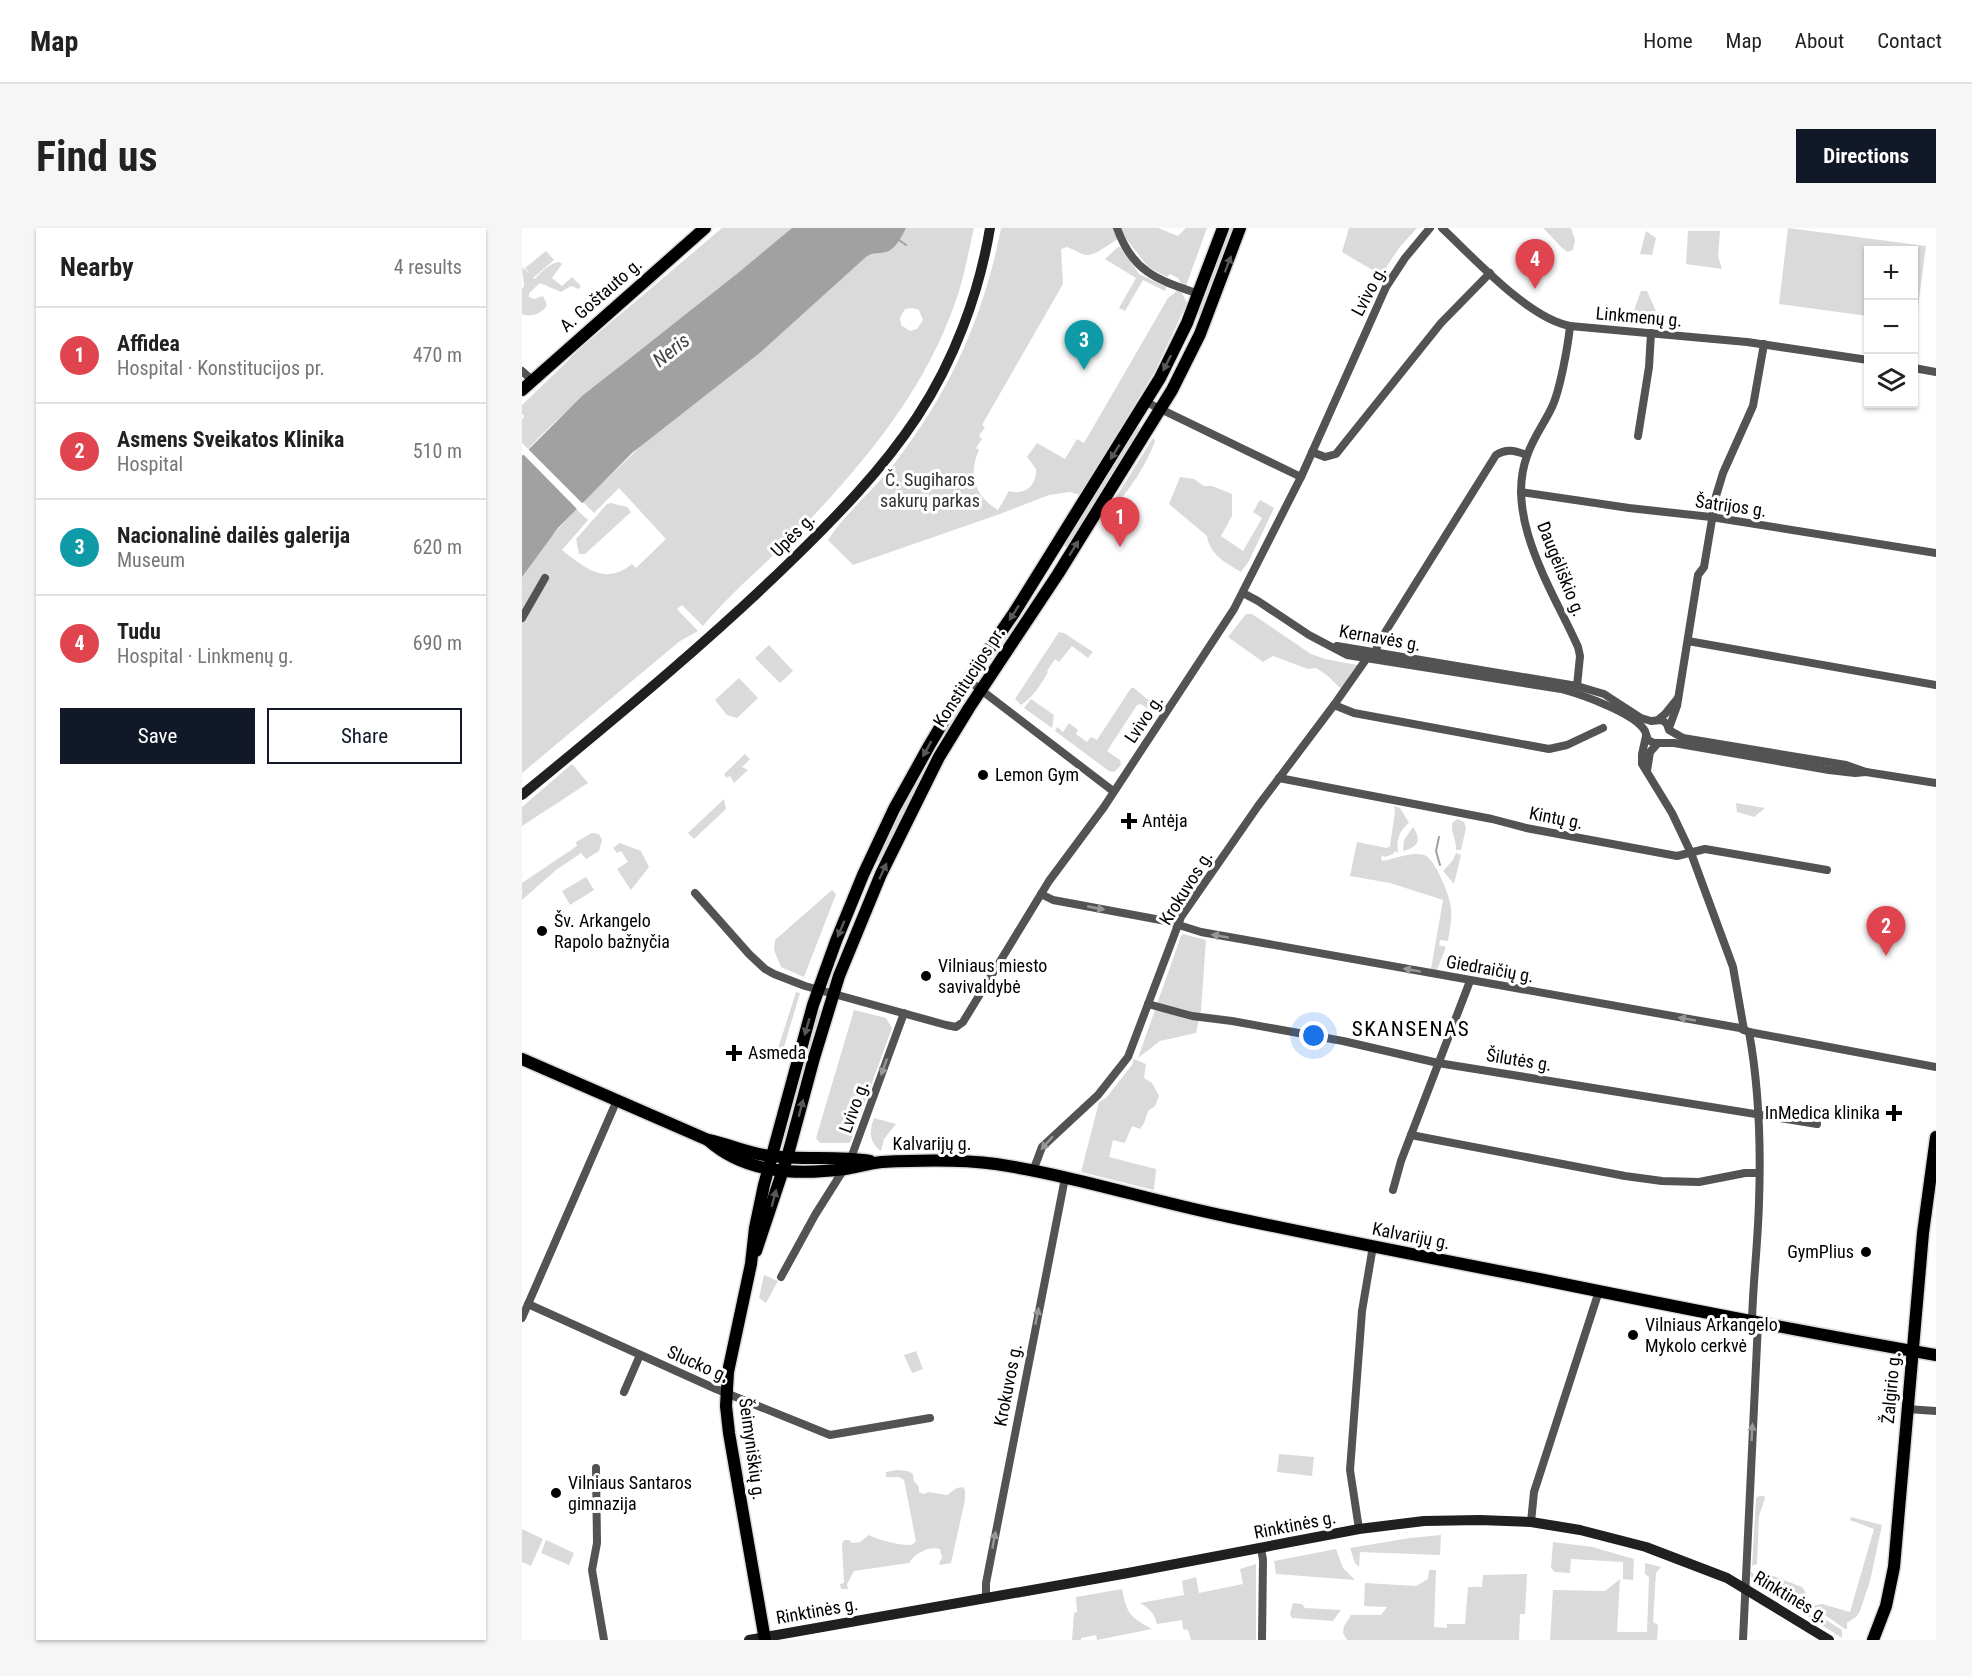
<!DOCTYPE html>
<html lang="en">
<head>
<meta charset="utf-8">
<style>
  body { margin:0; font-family:"Roboto Condensed",sans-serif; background:#f6f6f6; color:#222 }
  .controls { position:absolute; right:18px; top:18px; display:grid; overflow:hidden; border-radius:0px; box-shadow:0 2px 4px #0004 }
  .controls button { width:54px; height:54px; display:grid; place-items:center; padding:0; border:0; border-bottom:2px solid #e0e0e0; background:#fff; color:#222; font:30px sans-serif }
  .you { position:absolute; left:792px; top:808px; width:21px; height:21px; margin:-15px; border:4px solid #fff; border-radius:50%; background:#1a73e8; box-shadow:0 0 0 9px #1a73e833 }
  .badge { display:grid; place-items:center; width:39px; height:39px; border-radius:50%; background:#111827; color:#fff; font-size:20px; font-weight:700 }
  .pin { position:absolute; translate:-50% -50px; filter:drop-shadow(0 2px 3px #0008) }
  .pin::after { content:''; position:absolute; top:32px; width:21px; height:18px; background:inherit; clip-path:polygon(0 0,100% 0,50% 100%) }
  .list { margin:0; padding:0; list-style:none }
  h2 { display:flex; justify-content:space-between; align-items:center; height:78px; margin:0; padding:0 24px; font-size:26px }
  h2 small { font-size:20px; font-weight:400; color:#767676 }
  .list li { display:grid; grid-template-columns:39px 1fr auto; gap:18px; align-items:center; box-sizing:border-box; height:96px; padding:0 24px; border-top:2px solid #e0e0e0 }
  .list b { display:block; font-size:22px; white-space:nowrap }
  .list p { margin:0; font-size:20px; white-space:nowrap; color:#767676 }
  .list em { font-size:20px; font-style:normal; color:#767676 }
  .actions { display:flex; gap:12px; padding:18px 24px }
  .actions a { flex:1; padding:14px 0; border:2px solid #111827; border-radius:0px; text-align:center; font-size:21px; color:#111827 }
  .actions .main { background:#111827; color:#fff }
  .icon { flex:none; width:33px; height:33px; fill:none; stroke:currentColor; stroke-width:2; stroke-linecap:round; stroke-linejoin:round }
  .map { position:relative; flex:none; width:1414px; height:1412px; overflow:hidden; border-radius:0px }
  header { display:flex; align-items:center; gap:36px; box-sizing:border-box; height:84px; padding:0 30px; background:#fff; border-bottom:2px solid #e0e0e0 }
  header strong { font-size:28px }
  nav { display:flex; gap:33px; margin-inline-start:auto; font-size:21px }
  .intro { display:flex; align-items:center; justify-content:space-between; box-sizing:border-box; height:144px; padding:0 36px }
  h1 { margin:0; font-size:42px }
  .button { padding:15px 27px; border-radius:0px; background:#111827; color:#fff; font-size:21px; font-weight:700 }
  main { display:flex; gap:36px; padding:0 36px }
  aside { flex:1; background:#fff; border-radius:0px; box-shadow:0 2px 4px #0004 }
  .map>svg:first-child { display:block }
</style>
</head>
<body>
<header>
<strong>Map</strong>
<nav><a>Home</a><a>Map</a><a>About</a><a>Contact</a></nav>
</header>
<div class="intro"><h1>Find us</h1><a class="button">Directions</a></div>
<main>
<aside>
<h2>Nearby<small>4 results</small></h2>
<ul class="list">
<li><span class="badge" style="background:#e0444e">1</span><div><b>Affidea</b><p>Hospital · Konstitucijos pr.</p></div><em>470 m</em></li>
<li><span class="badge" style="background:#e0444e">2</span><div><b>Asmens Sveikatos Klinika</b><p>Hospital</p></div><em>510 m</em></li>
<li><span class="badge" style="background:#0f9aa8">3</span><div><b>Nacionalinė dailės galerija</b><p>Museum</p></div><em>620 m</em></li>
<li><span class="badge" style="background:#e0444e">4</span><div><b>Tudu</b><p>Hospital · Linkmenų g.</p></div><em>690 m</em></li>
</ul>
<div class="actions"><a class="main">Save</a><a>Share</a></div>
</aside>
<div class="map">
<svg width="1414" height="1412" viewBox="0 0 1414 1412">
  <rect width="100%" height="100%" fill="#fff"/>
  <g fill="#dadada" fill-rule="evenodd">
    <path d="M200,0H270C186,78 85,137 6,221L0,215V192L2,188L0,186V177L61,118Z"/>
    <path d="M384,0H452C446,25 442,51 433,75C402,164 342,235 278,302C246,334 210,363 181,398L160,377L155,381L176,403L158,413L0,545V349L23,316L54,281L66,292L40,322C63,340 83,358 110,336L114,340L144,311L97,260L72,285L61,274L121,216L239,124L344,29C351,25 357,25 363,23C373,18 379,9 384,0ZM390,80L397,82L401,92L395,101L388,103L379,97L378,90L383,81Z"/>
    <path d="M479,0H636L656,8L664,0H685L664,58L659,56L656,50L648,46L645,49L626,39L602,8C591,12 574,29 563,27C557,25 551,21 545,19L539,21L541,56L460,197L463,199L457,208L460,211L454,220L457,222C446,246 452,268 476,282L487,263C502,268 515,258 514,241L505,229L515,215L543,231L555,211L562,215L646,70L655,63L660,65L665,75L633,143L558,267L548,264L527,267L478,286L331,337L306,312C324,284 352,262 372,236C427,165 462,89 479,0Z"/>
    <polygon points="708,0 712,0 678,88 675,86"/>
    <polygon points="827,0 895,0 877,20 859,47 820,24"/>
    <path d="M1021,0H1049L1053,12L1051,22L1046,24C1037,19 1029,7 1021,0Z"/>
    <polygon points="1266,0 1404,18 1394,94 1392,94 1392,22 1346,22 1346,88 1257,76"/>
    <polygon points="1124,3 1134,10 1130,27 1118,26"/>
    <polygon points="1166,3 1198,3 1196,28 1200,41 1164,36"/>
    <polygon points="596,19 599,19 617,46 644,59 643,63 621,52 603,83 597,80 614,50 583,31"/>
    <path d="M24,23L32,32L11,50L13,51C19,44 28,35 37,34L40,36L30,50L40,58L50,49L59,58L57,61L49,58L39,64L18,55L7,65V69L12,71L21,68L25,77C21,85 9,90 0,86V60L2,59L0,39L8,46L3,40Z"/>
    <polygon points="1119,63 1125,63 1134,83 1111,85"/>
    <polygon points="615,198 619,200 545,319 542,318"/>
    <path d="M631,210L633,213C624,237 609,261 591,279L589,277Z"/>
    <path d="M658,249L672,251L682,258H690L710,266V288L699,308L721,323L740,290L731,284L738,272L752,280L727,333L719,344C704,335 688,327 685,308L647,276Z"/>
    <polygon points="89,275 105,279 109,284 63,326 57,326 54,311 85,276"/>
    <polygon points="724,386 730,386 789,426 803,431 835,437 819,461 806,448 794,440 786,441 751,428 741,434 706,409"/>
    <path d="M537,404L542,405L571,424L566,430L550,418L537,434L533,431L525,443L526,444C519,457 511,469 499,477L493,471Z"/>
    <polygon points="247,417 271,443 258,455 233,430"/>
    <polygon points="217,450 236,470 215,490 205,487 193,472"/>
    <polygon points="609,460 612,460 636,480 633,485 619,476 615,477 585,523 598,532 599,537 592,544 587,543 533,503 535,499 541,504 547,495 556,502 554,506 565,514 569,509 575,512"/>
    <polygon points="509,471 532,487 530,500 502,480"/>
    <polygon points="223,526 228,531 220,539 226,542 212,555 208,548 205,550 202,546"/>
    <polygon points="50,536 66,555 0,598 0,579"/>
    <polygon points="402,538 405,540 357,634 354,633"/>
    <polygon points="202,571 204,581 172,611 166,605"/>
    <polygon points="1214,575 1243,580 1232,589 1215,584"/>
    <path d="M872,578L878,580L887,595C877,603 874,612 876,625L873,623L871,626L863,629L859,627L860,633C872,631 890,623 902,627C913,630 928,668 929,680C930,691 928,702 926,713L918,712L917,717L924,719L915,742L909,741L921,672L868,655L828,648L835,614L865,620L868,618L873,583Z"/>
    <path d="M936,591L942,594L944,600L939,622H934C935,612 927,602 931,594Z"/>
    <path d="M891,599C900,613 896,619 881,623L882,612Z"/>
    <polygon points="70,605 77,606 80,612 77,623 64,631 59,625 34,642 0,672 0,655 55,618 54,614"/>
    <polygon points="98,615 119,623 127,639 109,662 95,641 106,634 99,623 95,625 91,620"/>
    <polygon points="934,625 939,627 932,656 921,643 931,632"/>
    <polygon points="64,649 72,662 48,677 40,663"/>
    <polygon points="310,662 314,666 282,749 259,739 252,722 253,712"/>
    <polygon points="661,706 684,712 679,782 674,805 638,813 616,830 659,708"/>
    <polygon points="274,764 278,765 259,829 254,827"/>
    <polygon points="296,781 299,782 265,909 263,908"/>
    <polygon points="332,782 364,790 370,800 328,915 298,915 294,910"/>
    <polygon points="612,831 624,836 622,850 630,855 637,868 633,878 626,883 622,895 618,901 610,898 603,915 591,912 587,929 634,941 632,962 559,944 577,874 584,870 610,837"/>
    <path d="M352,890L374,896L362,911L359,923C347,914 347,903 352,890Z"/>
    <polygon points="242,1047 256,1053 244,1075 237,1070"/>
    <polygon points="394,1123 401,1141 390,1145 382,1127"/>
    <polygon points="757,1226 792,1229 790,1248 755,1244"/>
    <path d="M375,1242L386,1243L391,1246L392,1253L397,1259V1264L401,1266L407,1264L425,1267L435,1260L441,1259L443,1262V1272L429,1335L418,1337L417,1335L420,1330L418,1321C407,1318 393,1325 387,1335L332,1343L325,1356L326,1361H319L318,1356L322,1355L320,1316L322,1312H327L330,1315L338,1314L347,1307C356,1312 380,1318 390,1317L394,1313L382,1252L377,1249H364V1244Z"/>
    <polygon points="1237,1268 1242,1268 1243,1270 1237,1288 1235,1336 1230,1338 1234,1270"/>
    <polygon points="1329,1289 1360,1297 1348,1353 1338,1383 1334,1389 1325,1395 1325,1401 1323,1401 1290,1378 1300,1376 1328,1384 1352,1301 1328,1292"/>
    <polygon points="0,1301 21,1311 9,1338 0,1334"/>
    <polygon points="919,1307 918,1327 838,1324 837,1339 833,1335 828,1320 888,1310"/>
    <polygon points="24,1312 52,1325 47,1337 19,1325"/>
    <polygon points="1031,1314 1070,1319 1112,1331 1111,1352 1101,1351 1101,1334 1049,1331 1048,1345 1033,1344 1029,1340"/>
    <polygon points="814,1321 821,1340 833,1352 754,1346 752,1333"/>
    <polygon points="1123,1335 1139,1339 1134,1345 1131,1394 1136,1397 1135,1412 1028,1412 1031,1362 1083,1363 1098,1351 1095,1404 1125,1404 1127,1349 1123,1346"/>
    <path d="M734,1336V1412H669L666,1402L661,1401L660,1392L635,1396C632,1385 627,1380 618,1375L662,1367L660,1353L674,1349L677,1365L721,1356L718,1341Z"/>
    <polygon points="907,1342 914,1342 912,1399 925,1400 925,1396 943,1396 946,1359 960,1359 961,1347 1005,1346 1003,1386 998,1386 997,1412 825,1412 821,1405 822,1398 829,1387 859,1387 865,1379 842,1378 843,1355 894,1358 906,1351"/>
    <polygon points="1227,1343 1320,1402 1320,1410 1231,1353"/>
    <polygon points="1238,1343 1280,1359 1284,1365 1272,1367 1267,1358 1259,1358 1254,1351 1247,1352 1236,1345"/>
    <path d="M600,1361C605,1386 608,1389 630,1401L575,1412L574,1407L559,1410V1412H550L552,1385L555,1384L554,1369Z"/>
    <polygon points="771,1375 780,1376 783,1380 819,1382 811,1393 770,1390 768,1386"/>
  </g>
  <path fill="#a1a1a1" d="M270,0H384C380,8 374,21 364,24C356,26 352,24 344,29L239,124L110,225L36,300L0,349V228L60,168L216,45Z"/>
  <polygon fill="#fff" points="4,219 62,277 56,282 0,225"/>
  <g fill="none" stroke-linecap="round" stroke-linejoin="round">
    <g stroke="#a1a1a1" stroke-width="2">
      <polyline points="377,12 384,17"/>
      <polyline points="917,609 914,623 918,637"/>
    </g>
    <g stroke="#dbdbdb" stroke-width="15">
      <g id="primary">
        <polyline points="0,162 183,0"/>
        <path d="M0,831L186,912C207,916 227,926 249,928C282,932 315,928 348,933"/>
        <path d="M186,912C224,946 275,947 323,941C335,939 348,935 360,934C397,932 437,931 474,936C553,948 629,973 708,989C811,1011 914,1031 1017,1051C1149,1078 1281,1104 1414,1127"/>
        <polyline points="234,1023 265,930 292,830 317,748 359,646 417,529 447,480 536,346 650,162 678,106 718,0"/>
        <polyline points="243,1412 207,1205 204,1178 206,1144 229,1036 233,1000 242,957 291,777 314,713 341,647 372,581 407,518 446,452 492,385 638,150 665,95 701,0"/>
        <polyline points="1351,1412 1364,1378 1372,1339 1401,1005 1414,909"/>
      </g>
    </g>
    <g stroke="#535353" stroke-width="8">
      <path d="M595,0C611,45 636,52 677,66"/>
      <path d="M920,0C952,30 1006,90 1048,98L1225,114L1346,132"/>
      <path d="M1048,98C1046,118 1038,162 1030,179C1022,196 1011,210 1005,228C982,290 1031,363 1056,419L1058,428L1055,458"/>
      <polyline points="1392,140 1414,144"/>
      <polyline points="0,143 10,152"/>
      <polyline points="624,174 779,249"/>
      <polyline points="1116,208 1127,139 1129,105"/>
      <polyline points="790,224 803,229 814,226 919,95 968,45"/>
      <polyline points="999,264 1107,280 1189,289 1414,325"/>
      <path d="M721,365L736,373L787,407L825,427L1039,461C1058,466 1113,485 1123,503C1124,506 1125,509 1126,512L1132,515H1152L1307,542L1333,545L1344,544"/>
      <polyline points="0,390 23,350"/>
      <polyline points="1166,413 1414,457"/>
      <polyline points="815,418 1055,458 1082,466 1119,490 1129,493 1140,492 1145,496 1147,502 1161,510 1324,537 1344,544 1414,555"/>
      <path d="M853,425L857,414L974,227C985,220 993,223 1005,227"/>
      <polyline points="446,452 591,563"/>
      <polyline points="812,477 832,485 1027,521 1045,517 1081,500"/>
      <polyline points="1137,491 1143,486 1156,470"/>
      <polyline points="1147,500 1155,478 1176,347 1182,339 1194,268 1201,245 1231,178 1242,116"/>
      <polyline points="1124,508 1120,526 1120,536 1150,585 1169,625 1211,739 1222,802"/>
      <polyline points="1125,543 1128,524 1136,515"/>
      <polyline points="757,550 970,591 1004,600 1155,628 1183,621 1305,642"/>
      <polyline points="173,665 227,726 243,741 252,746 283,758 424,797 434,799 441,794 527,653 582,579 712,381 779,249 864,59 883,30 908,0"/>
      <polyline points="519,666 531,672 644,693 679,704 1218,800 1227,804 1414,839"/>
      <polyline points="626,776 670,788 710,793 821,813 916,835 1295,896"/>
      <path d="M1227,804C1237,859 1239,918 1237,974C1236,1014 1231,1054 1230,1093"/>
      <polyline points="889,907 1103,948 1140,953 1177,954 1223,945 1237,945"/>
      <polyline points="329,930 382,785"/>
      <polyline points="511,943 520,919 576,867 606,829 659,689 736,578 812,477 845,430"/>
      <polyline points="871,962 879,933 948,753"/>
      <polyline points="259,1049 293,987 322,941"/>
      <polyline points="6,1076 194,1161 308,1207 408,1190"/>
      <polyline points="0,1090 95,872"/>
      <polyline points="102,1164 118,1127"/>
      <polyline points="1385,1181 1414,1183"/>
      <polyline points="74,1240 75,1315 70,1342 82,1412"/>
      <polyline points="1009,1294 1012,1264 1077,1063"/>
      <polyline points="837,1301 828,1242 840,1083 851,1018"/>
      <polyline points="739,1320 741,1332 740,1412"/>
      <polyline points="464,1370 464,1355 543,950"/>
      <polyline points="1221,1412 1236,1095"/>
    </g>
    <g stroke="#202020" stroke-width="10">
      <path d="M0,567C92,491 185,415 270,332C315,288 360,242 395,189C432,133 457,66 468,0"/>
      <polyline points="227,1412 606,1345 837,1301 902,1293 958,1292 1009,1294 1058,1302 1124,1319 1205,1350 1307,1412"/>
    </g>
    <use href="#primary" stroke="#000" stroke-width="12"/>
  </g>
  <defs><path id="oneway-solid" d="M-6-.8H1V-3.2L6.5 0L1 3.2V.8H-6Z" transform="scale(1.5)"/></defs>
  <g fill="#595959">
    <use href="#oneway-solid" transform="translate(706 36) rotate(-69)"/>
    <use href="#oneway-solid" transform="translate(645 135) rotate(117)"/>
    <use href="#oneway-solid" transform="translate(593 224) rotate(122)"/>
    <use href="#oneway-solid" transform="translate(552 320) rotate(-58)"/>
    <use href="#oneway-solid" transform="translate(492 385) rotate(123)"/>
    <use href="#oneway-solid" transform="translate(405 521) rotate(119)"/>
    <use href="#oneway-solid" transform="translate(361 643) rotate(-65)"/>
    <use href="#oneway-solid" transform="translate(319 701) rotate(113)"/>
    <use href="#oneway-solid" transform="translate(285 799) rotate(106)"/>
    <use href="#oneway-solid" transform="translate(279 880) rotate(-75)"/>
    <use href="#oneway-solid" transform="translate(252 970) rotate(-75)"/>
  </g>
  <g fill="#989898">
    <use href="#oneway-solid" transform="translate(574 680) rotate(11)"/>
    <use href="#oneway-solid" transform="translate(698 708) rotate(-170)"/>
    <use href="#oneway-solid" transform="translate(890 742) rotate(-170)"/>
    <use href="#oneway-solid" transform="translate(1165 791) rotate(-170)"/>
    <use href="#oneway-solid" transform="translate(362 839) rotate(110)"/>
    <use href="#oneway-solid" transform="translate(525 915) rotate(132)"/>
    <use href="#oneway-solid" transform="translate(515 1088) rotate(-79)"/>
    <use href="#oneway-solid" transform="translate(1230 1204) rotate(-87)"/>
    <use href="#oneway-solid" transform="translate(472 1312) rotate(-79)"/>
  </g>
  <g fill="#000" stroke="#fff" stroke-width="2">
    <circle cx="461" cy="547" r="6"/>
    <path d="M604 584h6v6h6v6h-6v6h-6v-6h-6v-6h6z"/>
    <circle cx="20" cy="703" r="6"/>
    <circle cx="404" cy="748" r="6"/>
    <path d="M209 816h6v6h6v6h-6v6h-6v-6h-6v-6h6z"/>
    <path d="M1369 876h6v6h6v6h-6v6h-6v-6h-6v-6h6z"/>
    <circle cx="1344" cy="1024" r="6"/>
    <circle cx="1111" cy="1107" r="6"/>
    <circle cx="34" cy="1265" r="6"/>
  </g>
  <g text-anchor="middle" stroke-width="6" stroke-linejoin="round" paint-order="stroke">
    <g font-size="18" fill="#000" stroke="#fff">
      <text transform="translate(847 63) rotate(-62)" y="6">Lvivo g.</text>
      <text transform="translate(79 67) rotate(-41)" y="6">A. Goštauto g.</text>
      <text transform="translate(1117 89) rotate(5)" y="6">Linkmenų g.</text>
      <text transform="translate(1209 278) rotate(8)" y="6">Šatrijos g.</text>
      <text transform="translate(271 307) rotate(-45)" y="6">Upės g.</text>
      <text transform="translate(1039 341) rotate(68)" y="6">Daugėliškio g.</text>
      <text transform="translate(858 410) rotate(10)" y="6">Kernavės g.</text>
      <text transform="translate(447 449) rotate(-57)" y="6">Konstitucijos pr.</text>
      <text transform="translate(622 491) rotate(-56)" y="6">Lvivo g.</text>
      <text transform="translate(1034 590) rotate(11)" y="6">Kintų g.</text>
      <text transform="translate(664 660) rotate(-58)" y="6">Krokuvos g.</text>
      <text transform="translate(968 741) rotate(10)" y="6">Giedraičių g.</text>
      <text transform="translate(997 832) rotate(9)" y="6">Šilutės g.</text>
      <text transform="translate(332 879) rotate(-70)" y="6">Lvivo g.</text>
      <text x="410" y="922">Kalvarijų g.</text>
      <text transform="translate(889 1008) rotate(11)" y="6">Kalvarijų g.</text>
      <text transform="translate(176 1136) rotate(24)" y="6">Slucko g.</text>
      <text transform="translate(486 1157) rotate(-79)" y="6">Krokuvos g.</text>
      <text transform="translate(1369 1160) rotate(-85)" y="6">Žalgirio g.</text>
      <text transform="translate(230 1221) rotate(82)" y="6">Šeimyniškių g.</text>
      <text transform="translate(773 1297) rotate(-11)" y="6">Rinktinės g.</text>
      <text transform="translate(1269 1369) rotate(31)" y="6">Rinktinės g.</text>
      <text transform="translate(295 1383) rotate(-10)" y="6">Rinktinės g.</text>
    </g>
    <g font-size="18" fill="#313131" stroke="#fff">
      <text x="408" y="258">Č. Sugiharos<tspan x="408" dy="21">sakurų parkas</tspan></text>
    </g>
    <g font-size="18" fill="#000" stroke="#fff" text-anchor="start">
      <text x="473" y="553">Lemon Gym</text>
      <text x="620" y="599">Antėja</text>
      <text x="32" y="699">Šv. Arkangelo<tspan x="32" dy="21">Rapolo bažnyčia</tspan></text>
      <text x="416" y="744">Vilniaus miesto<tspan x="416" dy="21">savivaldybė</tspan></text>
      <text x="226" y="831">Asmeda</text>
      <text x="1358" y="891" text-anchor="end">InMedica klinika</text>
      <text x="1332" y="1030" text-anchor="end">GymPlius</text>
      <text x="1123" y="1103">Vilniaus Arkangelo<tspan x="1123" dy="21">Mykolo cerkvė</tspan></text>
      <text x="46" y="1261">Vilniaus Santaros<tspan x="46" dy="21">gimnazija</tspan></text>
    </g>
    <g font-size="20" font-style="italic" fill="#424242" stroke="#fff">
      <text transform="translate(149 122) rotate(-38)" y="7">Neris</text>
    </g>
    <g font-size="21" letter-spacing="1.5" fill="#000" stroke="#fff">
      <text x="889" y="808">SKANSENAS</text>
    </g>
  </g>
</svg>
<div class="controls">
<button>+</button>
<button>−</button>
<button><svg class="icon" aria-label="layers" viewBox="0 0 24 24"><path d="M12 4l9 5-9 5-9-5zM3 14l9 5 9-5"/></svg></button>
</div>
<div class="you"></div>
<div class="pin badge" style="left:598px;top:319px;background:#e0444e">1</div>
<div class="pin badge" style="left:1364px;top:728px;background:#e0444e">2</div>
<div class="pin badge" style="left:562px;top:142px;background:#0f9aa8">3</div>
<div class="pin badge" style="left:1013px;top:61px;background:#e0444e">4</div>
</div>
</main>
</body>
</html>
